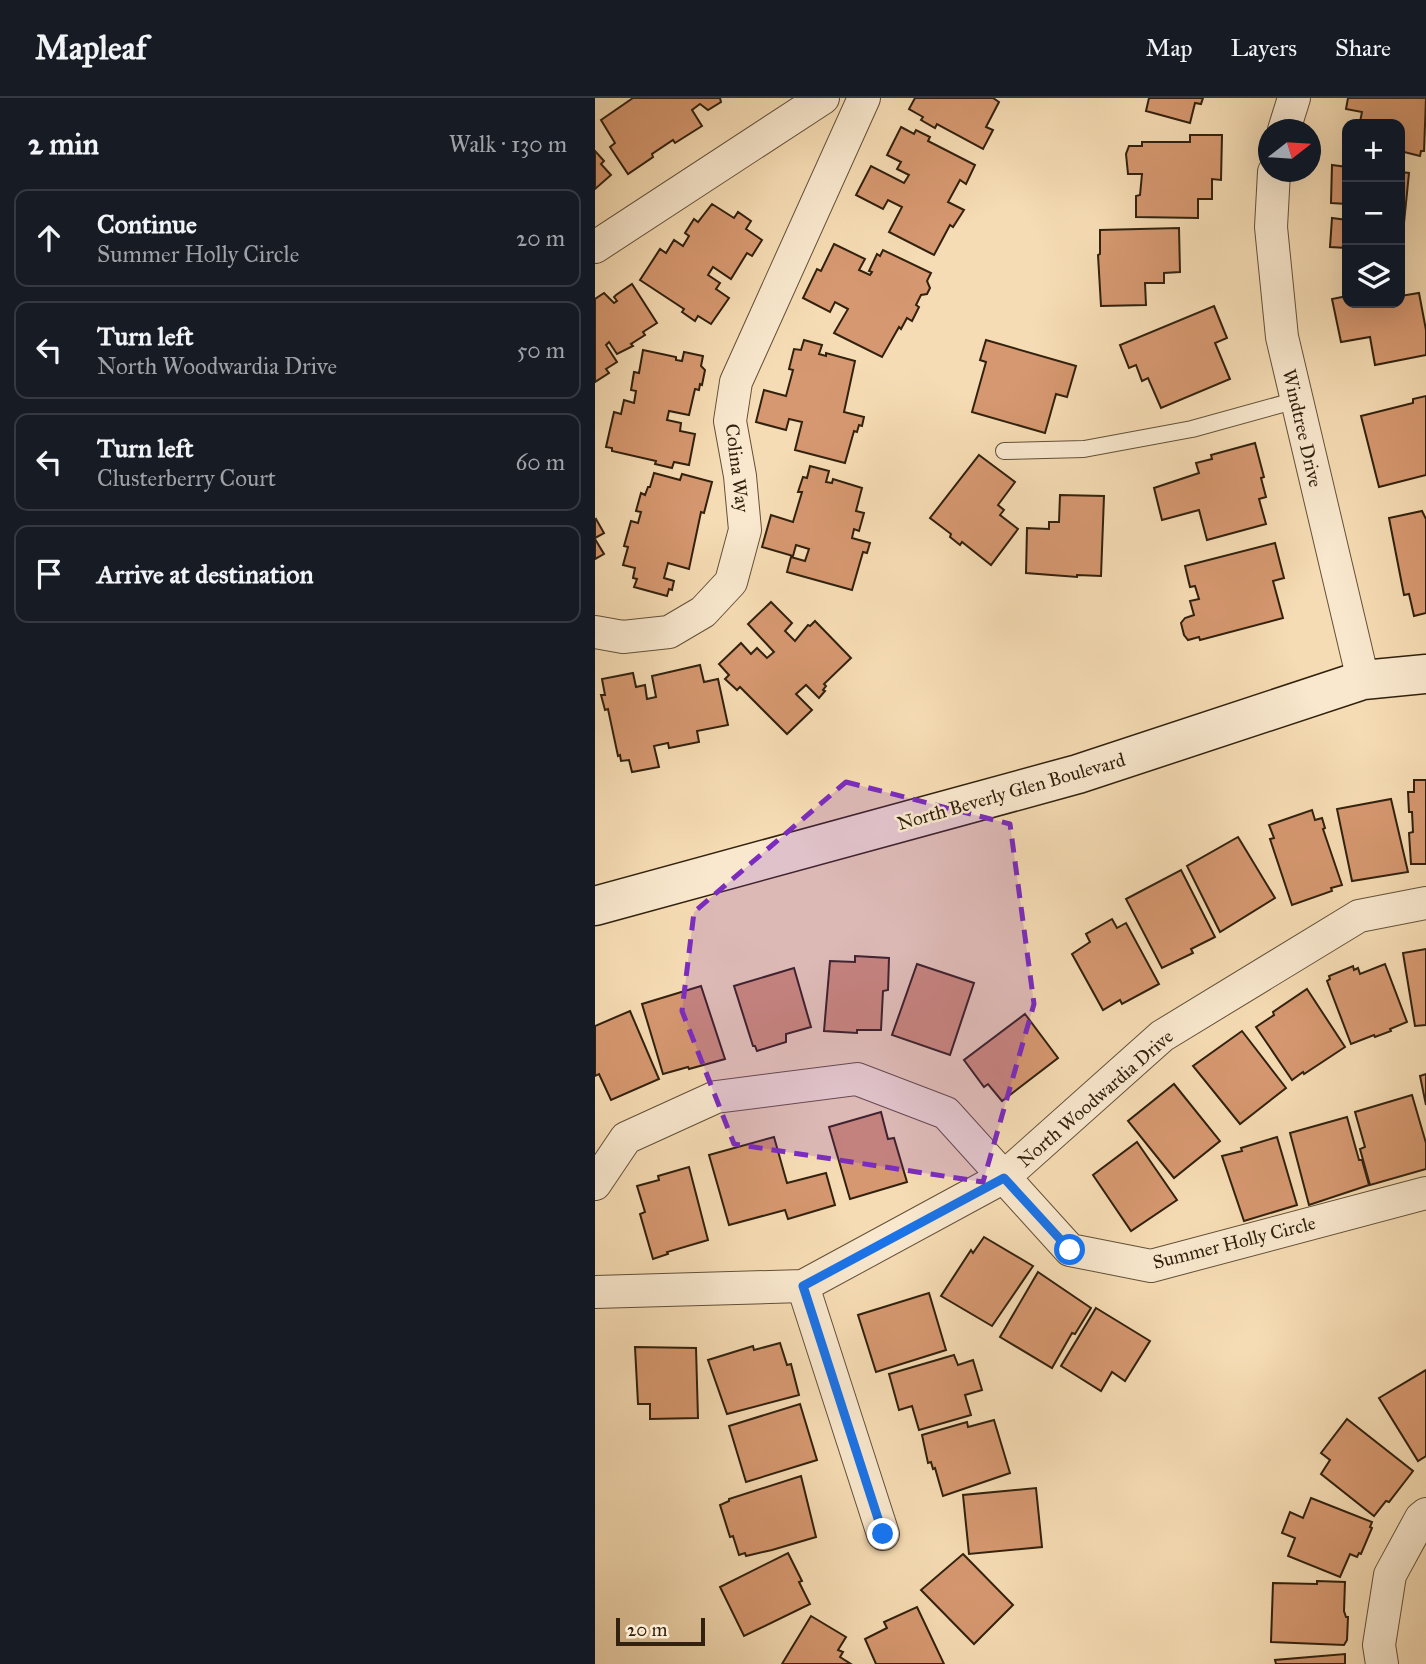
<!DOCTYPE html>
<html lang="en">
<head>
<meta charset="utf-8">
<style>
  body { margin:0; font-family:"IM FELL Great Primer",serif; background:#242831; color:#f1f3f6 }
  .controls { position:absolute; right:21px; top:21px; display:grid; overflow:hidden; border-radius:14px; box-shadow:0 7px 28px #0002 }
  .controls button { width:63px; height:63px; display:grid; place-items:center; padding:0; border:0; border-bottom:2px solid #363941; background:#171b24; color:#f1f3f6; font:35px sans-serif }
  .compass { position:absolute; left:663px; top:21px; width:63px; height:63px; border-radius:50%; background:#171b24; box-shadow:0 7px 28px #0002; rotate:73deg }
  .scale { position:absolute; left:21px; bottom:18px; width:89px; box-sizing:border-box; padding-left:7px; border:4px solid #31210e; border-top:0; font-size:19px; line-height:24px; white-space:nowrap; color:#31210e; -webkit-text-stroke:5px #f9e8ce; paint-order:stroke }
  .stop { position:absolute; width:21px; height:21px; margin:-16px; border:5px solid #1a73e8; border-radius:50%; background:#fff }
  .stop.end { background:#1a73e8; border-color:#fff; box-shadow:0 2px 7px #0008 }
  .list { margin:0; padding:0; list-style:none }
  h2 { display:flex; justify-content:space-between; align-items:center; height:91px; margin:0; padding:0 28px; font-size:30px }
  h2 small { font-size:23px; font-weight:400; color:#9ea1a6 }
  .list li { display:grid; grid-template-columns:46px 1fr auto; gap:21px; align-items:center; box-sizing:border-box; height:98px; margin:0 14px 14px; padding:0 14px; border:2px solid #363941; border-radius:14px }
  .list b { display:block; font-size:26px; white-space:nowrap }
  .list p { margin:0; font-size:23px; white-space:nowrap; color:#9ea1a6 }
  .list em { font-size:23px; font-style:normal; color:#9ea1a6 }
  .icon { flex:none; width:38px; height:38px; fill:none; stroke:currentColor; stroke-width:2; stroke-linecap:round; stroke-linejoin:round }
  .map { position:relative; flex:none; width:831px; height:1566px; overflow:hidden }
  header { display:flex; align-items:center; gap:42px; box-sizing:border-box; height:98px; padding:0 35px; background:#171b24; border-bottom:2px solid #363941 }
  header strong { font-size:33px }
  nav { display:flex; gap:38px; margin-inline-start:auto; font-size:24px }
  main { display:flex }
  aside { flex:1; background:#171b24 }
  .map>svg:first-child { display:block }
</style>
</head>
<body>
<header>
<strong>Mapleaf</strong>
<nav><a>Map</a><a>Layers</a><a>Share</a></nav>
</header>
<main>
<aside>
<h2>2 min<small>Walk · 130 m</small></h2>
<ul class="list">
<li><svg class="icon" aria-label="ahead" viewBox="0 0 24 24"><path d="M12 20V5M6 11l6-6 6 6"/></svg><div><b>Continue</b><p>Summer Holly Circle</p></div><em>20 m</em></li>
<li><svg class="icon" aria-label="left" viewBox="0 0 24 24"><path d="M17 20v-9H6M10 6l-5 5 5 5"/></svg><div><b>Turn left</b><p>North Woodwardia Drive</p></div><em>50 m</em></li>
<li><svg class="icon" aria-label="left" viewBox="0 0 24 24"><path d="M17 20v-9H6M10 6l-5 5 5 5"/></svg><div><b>Turn left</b><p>Clusterberry Court</p></div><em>60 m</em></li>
<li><svg class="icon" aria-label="arrive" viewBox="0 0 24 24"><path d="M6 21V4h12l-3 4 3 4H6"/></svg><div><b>Arrive at destination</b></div></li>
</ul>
</aside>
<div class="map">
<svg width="831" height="1566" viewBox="0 0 831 1566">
  <rect width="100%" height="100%" fill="#f6dcb4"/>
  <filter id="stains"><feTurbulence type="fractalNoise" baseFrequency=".00286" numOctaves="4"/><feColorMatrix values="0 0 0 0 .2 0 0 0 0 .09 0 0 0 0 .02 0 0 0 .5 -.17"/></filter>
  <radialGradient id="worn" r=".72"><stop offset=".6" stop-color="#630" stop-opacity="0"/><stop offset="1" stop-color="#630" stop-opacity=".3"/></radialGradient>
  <g fill="#d69870" stroke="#31210e" stroke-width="2">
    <polygon points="38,0 125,0 126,4 113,12 105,6 97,12 107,28 80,45 78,42 57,56 58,59 33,76 15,49 20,45 6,22"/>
    <polygon points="320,0 398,0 404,4 391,29 398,32 388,51 342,26 340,30 326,22 328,19 314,11"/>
    <polygon points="554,0 608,0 606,6 600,5 595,25 551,13"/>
    <polygon points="753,0 831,0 829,53 826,53 825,58 805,53 805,26 776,26 765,24 767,14 751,11"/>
    <polygon points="306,29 319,36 321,32 335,39 333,43 380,67 371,86 365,82 353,104 369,112 358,129 355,127 339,157 294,134 307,109 293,102 288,111 261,97 276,68 309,85 314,77 302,71 306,64 292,57"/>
    <polygon points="595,37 627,37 626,82 617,81 617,101 603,101 603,120 541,119 541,98 545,97 547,76 533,76 531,56 534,48 547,48 547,44 595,44"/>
    <polygon points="0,53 9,63 6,66 16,77 0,91"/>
    <polygon points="737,67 752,69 752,106 736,105"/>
    <polygon points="805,74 814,75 806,155 805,154"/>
    <polygon points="117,106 139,120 143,114 156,123 151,131 167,142 157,158 152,155 136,181 118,169 113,177 125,185 121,191 134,200 116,226 103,218 100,223 87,214 89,211 45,182 65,151 71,155 79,142 88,148 94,138 90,135 99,121 103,124"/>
    <polygon points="737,120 752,122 752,150 735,149"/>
    <polygon points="584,130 585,174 569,175 569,185 550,185 551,207 506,208 503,157 505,156 505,132"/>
    <polygon points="239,146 270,161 264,172 275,177 277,174 274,173 282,156 285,158 288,152 336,175 332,183 335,190 332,196 326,197 321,207 324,209 317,223 312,220 306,231 304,229 287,259 239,235 253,211 240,204 235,214 208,200 222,171 226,173"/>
    <polygon points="37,186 62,225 48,234 50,237 36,246 38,248 22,256 14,244 11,247 22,264 11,271 14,275 0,284 0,201 9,195 19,205 22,203 19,199 21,197"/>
    <polygon points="824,195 831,232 831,257 780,267 775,239 746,244 737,201 752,198 752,205 805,205 805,198"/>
    <polygon points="619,208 632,240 620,245 635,281 566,310 553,280 547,283 541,267 534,270 525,247"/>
    <polygon points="209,242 227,247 224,256 231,258 231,255 260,263 249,314 269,319 267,328 264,327 262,334 259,333 250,365 200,352 207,324 194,321 191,332 161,324 169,292 191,298 198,272 194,271 199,251 206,252"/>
    <polygon points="391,242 481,268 472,299 461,296 450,335 377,314 391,264 385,262"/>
    <polygon points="48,252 81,259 81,262 87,263 89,254 108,258 106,268 110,272 107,287 105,286 104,292 100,291 94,317 74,313 72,322 86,325 85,333 100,336 94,367 79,364 77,370 60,366 61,363 17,353 17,350 11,349 19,314 26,316 29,302 39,305 41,293 36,292 39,274 44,275"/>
    <polygon points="831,298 831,377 784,389 766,318 818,305 818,301"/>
    <polygon points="660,345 669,379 666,380 671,399 664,401 671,426 612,442 604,412 567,422 559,390 604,375 601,365 617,361 616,357"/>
    <polygon points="384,357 420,384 403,407 409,412 405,417 423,431 396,467 367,444 365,447 355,439 356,436 335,420"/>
    <polygon points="215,368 234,373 231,384 237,385 238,381 267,390 261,413 269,415 264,433 259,431 257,440 275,445 272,455 268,454 257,492 192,474 196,459 210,463 214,451 201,447 198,458 167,449 176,417 198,424 207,394 203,394 208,379 212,380"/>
    <polygon points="59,375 85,382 87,376 117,384 109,415 106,414 94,471 73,465 69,480 79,483 77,492 74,491 72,498 39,489 42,481 38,480 40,470 28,467 33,449 29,448 36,423 43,425 46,414 41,413 46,395 50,397 53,389 55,389"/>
    <polygon points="465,397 509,398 506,478 482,477 482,479 431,475 432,430 454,431 454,424 464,424"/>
    <polygon points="827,413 831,421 831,515 819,518 814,496 809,497 794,420"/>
    <polygon points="1,421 9,435 0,440 0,422"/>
    <polygon points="0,441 9,456 0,461"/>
    <polygon points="680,445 689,480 678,483 688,520 605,542 604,539 593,542 589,537 586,525 590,520 599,517 595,503 604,501 600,488 595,489 590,468"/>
    <polygon points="176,504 197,525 190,533 200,543 213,527 215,528 220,523 256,560 229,586 231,588 228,592 230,593 224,600 211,587 201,596 217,612 192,636 145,589 142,592 130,581 134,577 124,566 146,545 156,556 162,550 172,560 179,554 153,526"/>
    <polygon points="105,567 109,584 123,581 133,627 102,633 104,644 74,650 73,645 59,648 64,669 37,674 34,662 26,663 25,657 23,658 13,611 10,612 6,597 10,597 7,581 38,575 41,589 50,587 52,601 61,599 57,578"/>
    <polygon points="819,682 831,682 831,766 816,766 814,735 818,734 817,714 814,714 813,694 819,694"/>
    <polygon points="796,701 813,774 757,783 742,711"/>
    <polygon points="717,712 720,722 727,720 730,730 728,731 747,787 736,790 737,793 697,807 675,741 679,740 674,727"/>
    <polygon points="643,739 680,800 625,834 592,768"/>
    <polygon points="586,772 620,839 596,851 598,855 567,870 531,801"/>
    <polygon points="517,821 522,830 531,825 564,886 527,906 525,902 508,912 477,856 495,844 491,836"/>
    <polygon points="831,851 831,927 820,928 808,855"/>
    <polygon points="260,858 294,860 293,892 288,893 286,932 262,932 262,935 229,933 235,863 260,864"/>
    <polygon points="322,866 379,885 355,957 297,937"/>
    <polygon points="790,866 812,924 795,931 796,933 780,939 779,937 756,946 732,883 735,881 734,878 758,868 759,872 763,870 765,876"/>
    <polygon points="199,870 216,929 191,936 191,944 162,953 160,948 158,948 139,888"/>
    <polygon points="106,888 130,961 94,971 93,969 68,976 47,906"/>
    <polygon points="712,891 750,949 709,976 708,974 697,982 661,929 679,917 678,914"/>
    <polygon points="35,913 64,981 16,1002 4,976 0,978 0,928"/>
    <polygon points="430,916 463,960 407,1003 393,986 389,989 369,962"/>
    <polygon points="647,933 691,990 645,1026 598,968"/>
    <polygon points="831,976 831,1007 825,978"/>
    <polygon points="579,986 625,1043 579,1080 533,1023"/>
    <polygon points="817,997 831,1045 831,1071 775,1087 765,1051 770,1049 760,1014"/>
    <polygon points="286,1014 293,1041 299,1040 312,1084 255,1101 234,1029"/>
    <polygon points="752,1019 764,1062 767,1062 774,1087 714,1107 695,1035"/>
    <polygon points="179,1039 192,1085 231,1075 240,1107 193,1121 190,1112 134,1127 114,1057"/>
    <polygon points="682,1039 702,1107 649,1123 627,1058 647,1053 646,1050"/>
    <polygon points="542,1044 582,1102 536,1133 498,1077"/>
    <polygon points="94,1069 113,1142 72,1154 73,1156 58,1161 45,1116 50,1114 42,1088 64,1082 63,1078"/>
    <polygon points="389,1139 438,1168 397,1228 346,1198 376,1152 378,1155"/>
    <polygon points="443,1174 496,1210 480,1236 477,1235 457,1270 405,1239"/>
    <polygon points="334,1195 351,1252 281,1274 263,1217"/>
    <polygon points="501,1210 555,1243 530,1283 517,1274 506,1293 466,1268"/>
    <polygon points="185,1245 192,1267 196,1266 204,1297 132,1316 113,1262 158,1248 159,1252"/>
    <polygon points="40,1249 101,1250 103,1320 55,1321 55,1306 43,1306"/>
    <polygon points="359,1257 363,1267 378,1262 387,1292 370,1297 376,1317 324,1332 317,1308 304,1312 294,1276"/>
    <polygon points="831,1272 831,1358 823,1363 784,1300"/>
    <polygon points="205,1306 222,1362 151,1384 134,1328"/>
    <polygon points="752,1321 818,1373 794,1404 791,1403 779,1418 726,1376 735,1362 726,1355"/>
    <polygon points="399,1322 415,1375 348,1398 340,1370 338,1371 336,1364 333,1365 327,1337 372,1324 373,1329"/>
    <polygon points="206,1378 221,1439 177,1452 151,1458 150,1455 144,1457 138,1438 135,1439 125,1407 134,1403 134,1401"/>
    <polygon points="441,1390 447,1449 374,1456 368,1397"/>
    <polygon points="716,1400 777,1424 775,1429 777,1430 766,1456 764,1455 762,1459 755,1456 745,1479 693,1458 700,1440 687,1435 695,1414 708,1420"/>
    <polygon points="193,1455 207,1483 204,1484 215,1506 149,1538 125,1489"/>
    <polygon points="368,1456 418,1507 379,1546 326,1492"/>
    <polygon points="722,1483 750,1484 749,1513 751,1519 753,1519 752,1542 749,1547 676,1544 678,1485 722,1486"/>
    <polygon points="322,1509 349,1566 281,1566 270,1541 292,1530 289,1524"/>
    <polygon points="216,1518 251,1539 243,1552 248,1554 245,1559 256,1566 187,1566"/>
    <polygon points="750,1556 750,1566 681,1566 680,1562"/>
  </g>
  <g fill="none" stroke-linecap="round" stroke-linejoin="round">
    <g stroke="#625038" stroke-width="18">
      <polyline id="service" points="409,353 489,351 597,331 702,302"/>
    </g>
    <g stroke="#625038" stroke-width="34">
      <g id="minor">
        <polyline points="689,32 699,0"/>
        <polyline points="679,74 676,129 687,239 768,582"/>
        <polyline points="0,149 228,0"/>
        <polyline points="0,534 28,539 74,534 108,514 136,484 150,432 145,378 135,323 141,284 269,0"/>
        <polyline points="0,1086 31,1040 121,999 262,981 351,1015 475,1152 556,1168 831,1095"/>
        <polyline points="208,1188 288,1436"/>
        <polyline points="0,1194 208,1188 409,1079 567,938 764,818 831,805"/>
        <polyline points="787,1566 784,1547 795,1477 826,1420 831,1416"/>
      </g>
    </g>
    <g stroke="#31210e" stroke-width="41">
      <polyline id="secondary" points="0,808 483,676 768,582 831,576"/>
    </g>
    <use href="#service" stroke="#f9e8ce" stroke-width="16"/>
    <use href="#minor" stroke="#f9e8ce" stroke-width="32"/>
    <use href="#secondary" stroke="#f9e8ce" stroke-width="38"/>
  </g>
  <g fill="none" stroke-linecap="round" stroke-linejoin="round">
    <polyline stroke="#1a73e8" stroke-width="9" points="288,1436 208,1188 409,1080 475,1152"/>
  </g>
  <path fill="#7b2cbf" fill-opacity="0.2" stroke="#7b2cbf" stroke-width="5" stroke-dasharray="14 9" stroke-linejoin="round" d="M251,684L415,726L439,906L388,1084L139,1046L87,913L99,814Z"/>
  <g text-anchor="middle" stroke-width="5" stroke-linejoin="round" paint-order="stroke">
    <g font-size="19" fill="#31210e" stroke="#f9e8ce">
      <text transform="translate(708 330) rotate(77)" y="7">Windtree Drive</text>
      <text transform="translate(143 370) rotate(83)" y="7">Colina Way</text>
      <text transform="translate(416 693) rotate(-16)" y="7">North Beverly Glen Boulevard</text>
      <text transform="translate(500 1000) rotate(-41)" y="7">North Woodwardia Drive</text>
      <text transform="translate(639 1144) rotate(-14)" y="7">Summer Holly Circle</text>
    </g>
  </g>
  <rect width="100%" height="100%" filter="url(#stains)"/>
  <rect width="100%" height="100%" fill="url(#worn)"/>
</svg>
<div class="controls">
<button>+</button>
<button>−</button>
<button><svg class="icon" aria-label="layers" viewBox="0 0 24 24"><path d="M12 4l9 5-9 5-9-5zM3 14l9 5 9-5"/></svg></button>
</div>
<svg class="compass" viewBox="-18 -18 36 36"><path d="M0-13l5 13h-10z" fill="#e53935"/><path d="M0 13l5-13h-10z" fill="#9ea1a6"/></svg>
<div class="scale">20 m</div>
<div class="stop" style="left:475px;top:1152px"></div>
<div class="stop end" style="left:288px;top:1436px"></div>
</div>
</main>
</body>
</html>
